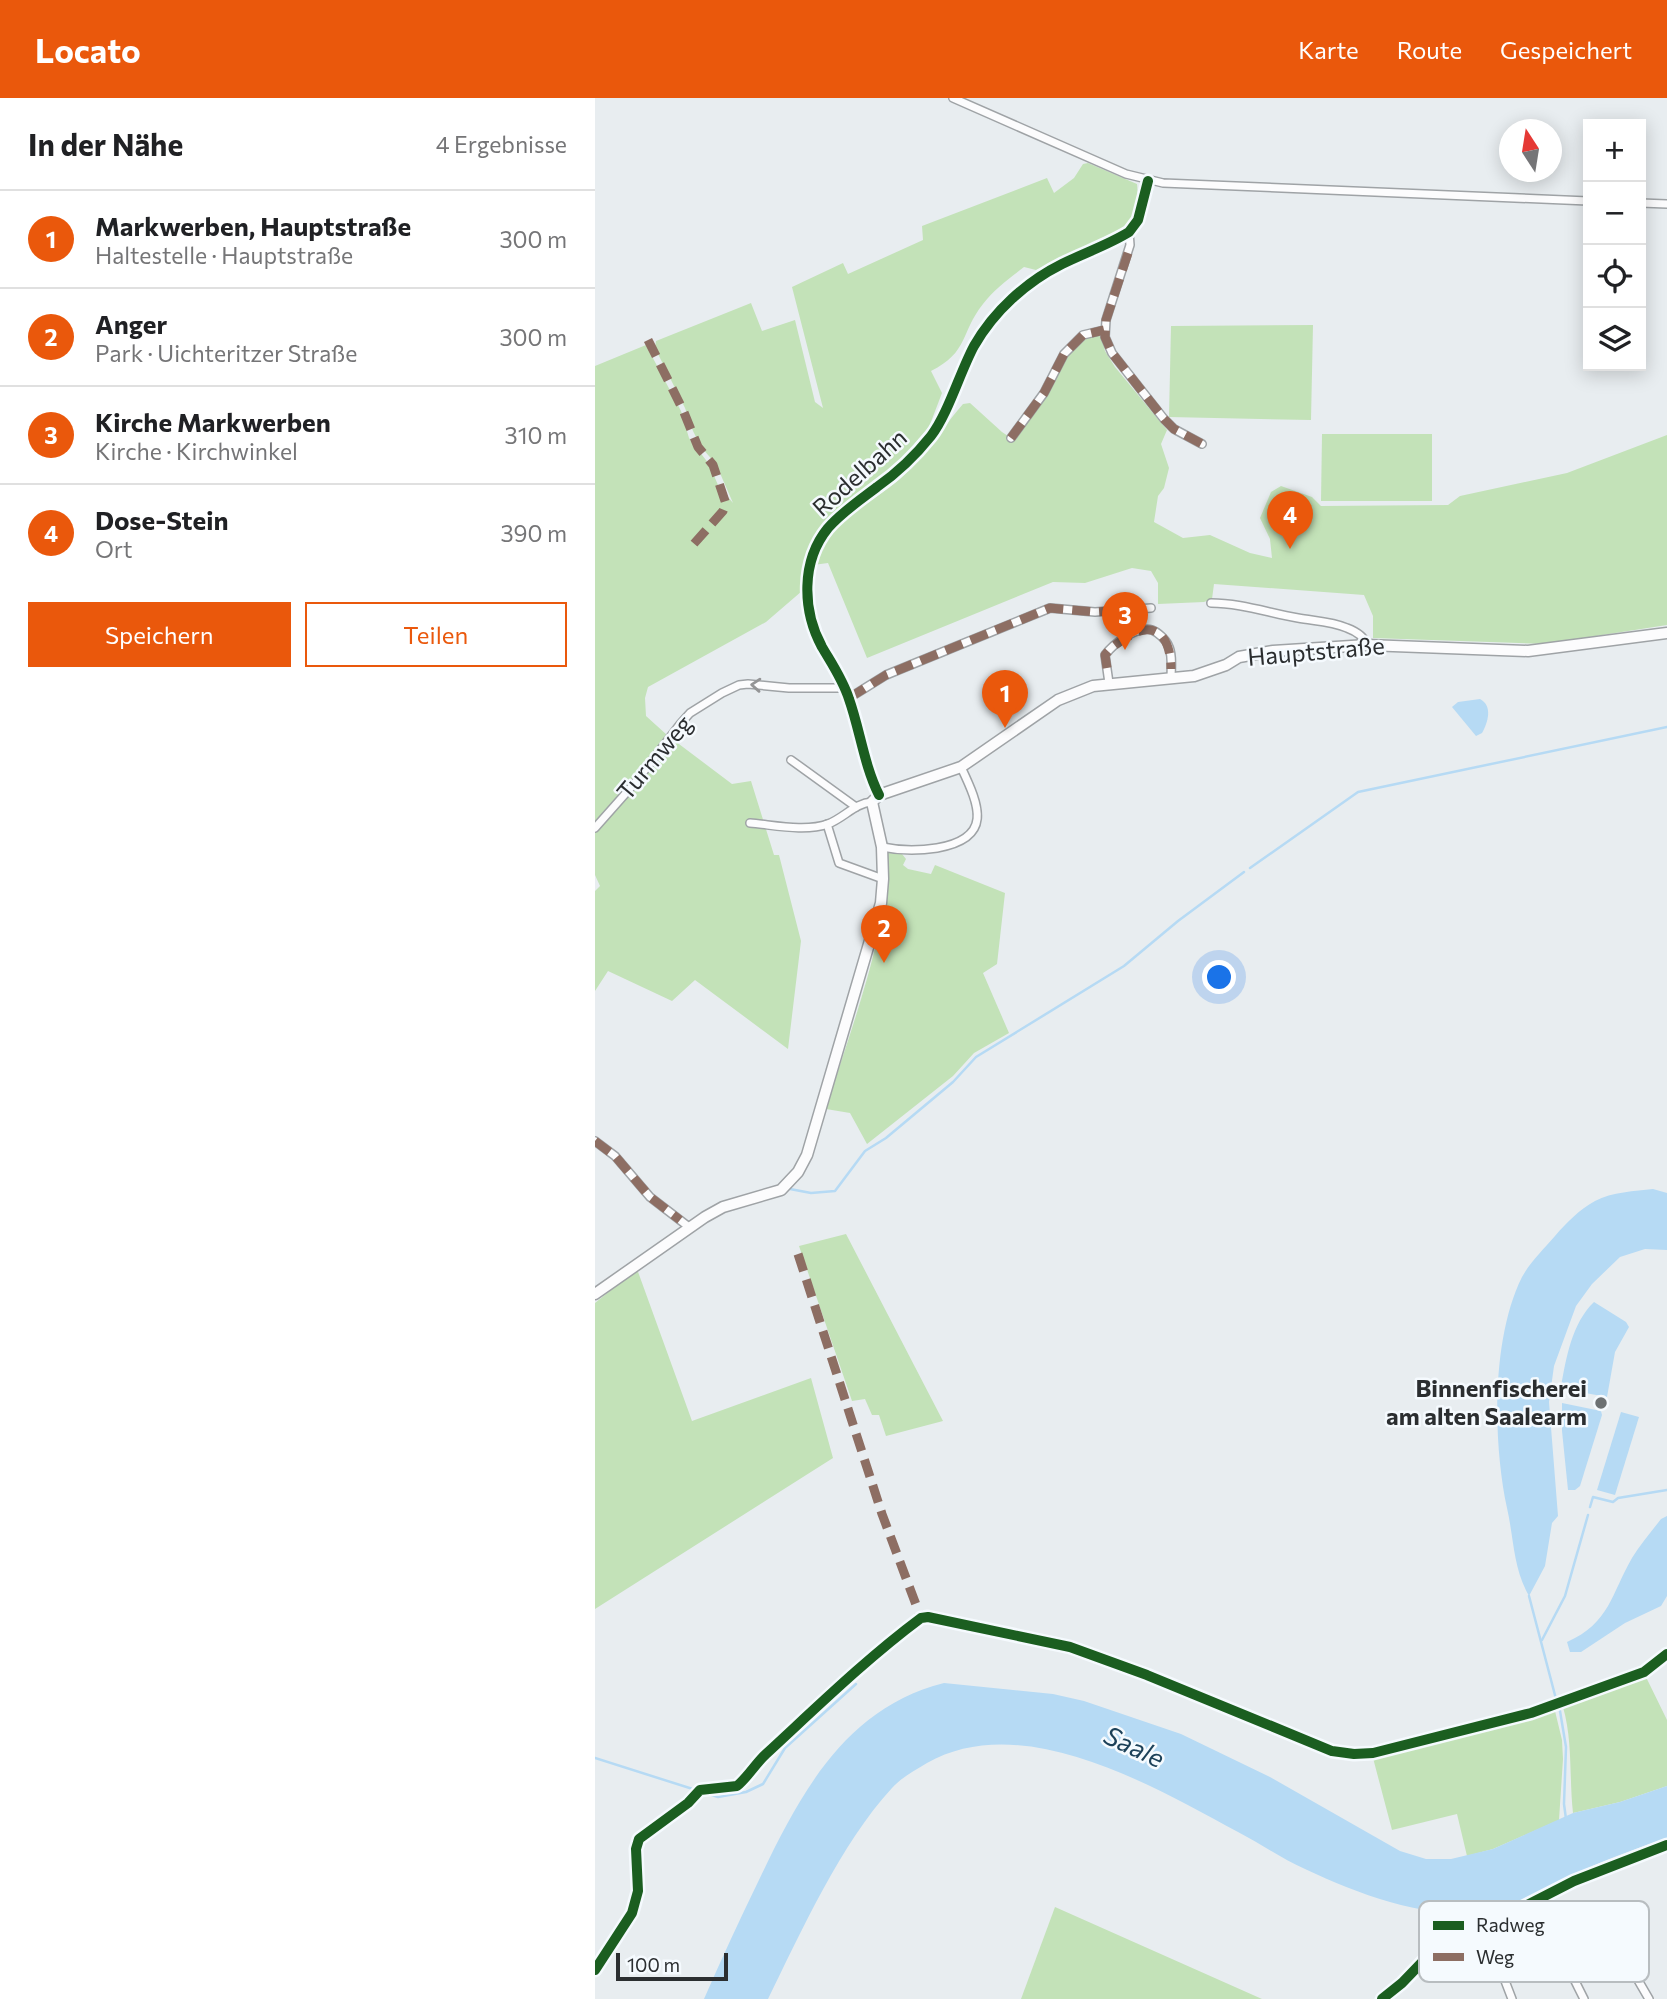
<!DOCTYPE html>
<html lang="de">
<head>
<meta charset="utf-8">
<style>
  body { margin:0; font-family:Commissioner,sans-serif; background:#f2f2f2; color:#202124 }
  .controls { position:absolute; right:21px; top:21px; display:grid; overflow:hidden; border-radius:0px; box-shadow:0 4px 18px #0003 }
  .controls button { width:63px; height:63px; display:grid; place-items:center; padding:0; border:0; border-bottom:2px solid #e0e0e0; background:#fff; color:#202124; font:35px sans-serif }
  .compass { position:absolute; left:904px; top:21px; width:63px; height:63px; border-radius:50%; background:#fff; box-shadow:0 4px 18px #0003; rotate:348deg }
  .scale { position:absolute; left:21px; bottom:18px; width:112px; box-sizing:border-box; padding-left:7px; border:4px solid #2b2e30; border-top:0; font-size:19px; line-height:24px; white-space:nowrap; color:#2b2e30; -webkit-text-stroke:5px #f5fafe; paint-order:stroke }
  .you { position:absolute; left:625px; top:880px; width:24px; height:24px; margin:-18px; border:5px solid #fff; border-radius:50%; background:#1a73e8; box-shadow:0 0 0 10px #1a73e833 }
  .badge { display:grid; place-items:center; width:46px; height:46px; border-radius:50%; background:#ea580c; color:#fff; font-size:23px; font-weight:700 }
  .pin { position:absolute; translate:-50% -58px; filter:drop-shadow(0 2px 4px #0008) }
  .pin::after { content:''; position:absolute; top:37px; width:24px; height:21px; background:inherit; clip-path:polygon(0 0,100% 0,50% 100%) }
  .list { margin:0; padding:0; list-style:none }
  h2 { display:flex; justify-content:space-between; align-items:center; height:91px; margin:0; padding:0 28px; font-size:30px }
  h2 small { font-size:23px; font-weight:400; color:#757577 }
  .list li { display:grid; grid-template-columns:46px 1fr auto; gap:21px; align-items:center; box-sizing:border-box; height:98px; padding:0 28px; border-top:2px solid #e0e0e0 }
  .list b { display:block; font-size:26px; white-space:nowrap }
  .list p { margin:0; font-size:23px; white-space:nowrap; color:#757577 }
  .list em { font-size:23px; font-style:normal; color:#757577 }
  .actions { display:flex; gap:14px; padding:21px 28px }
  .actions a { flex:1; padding:16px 0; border:2px solid #ea580c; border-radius:0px; text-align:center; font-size:24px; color:#ea580c }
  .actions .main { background:#ea580c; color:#fff }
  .icon { flex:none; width:38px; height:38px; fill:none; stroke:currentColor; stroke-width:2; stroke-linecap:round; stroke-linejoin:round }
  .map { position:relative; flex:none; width:1072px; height:1901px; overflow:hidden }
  header { display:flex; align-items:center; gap:42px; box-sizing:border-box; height:98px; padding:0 35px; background:#ea580c; color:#fff }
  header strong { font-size:33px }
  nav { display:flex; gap:38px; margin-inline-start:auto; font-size:24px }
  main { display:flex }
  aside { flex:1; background:#fff }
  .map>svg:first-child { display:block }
</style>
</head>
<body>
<header>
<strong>Locato</strong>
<nav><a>Karte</a><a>Route</a><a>Gespeichert</a></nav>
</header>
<main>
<aside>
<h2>In der Nähe<small>4 Ergebnisse</small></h2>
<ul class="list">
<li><span class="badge">1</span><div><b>Markwerben, Hauptstraße</b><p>Haltestelle · Hauptstraße</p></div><em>300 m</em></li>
<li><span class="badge">2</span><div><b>Anger</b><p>Park · Uichteritzer Straße</p></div><em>300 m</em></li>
<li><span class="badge">3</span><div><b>Kirche Markwerben</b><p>Kirche · Kirchwinkel</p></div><em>310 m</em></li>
<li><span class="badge">4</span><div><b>Dose-Stein</b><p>Ort</p></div><em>390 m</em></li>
</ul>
<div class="actions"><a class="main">Speichern</a><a>Teilen</a></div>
</aside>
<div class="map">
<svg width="1072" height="1901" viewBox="0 0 1072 1901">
  <rect width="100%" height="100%" fill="#e8edf0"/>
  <g fill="#c3e2b8">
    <path d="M493,65L542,86C544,99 539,117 532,128L441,172L429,169C415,180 399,191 388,206C365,235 374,254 336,273L347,295L334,329L320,345L300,368L242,413L212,452L207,493L171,524L53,589L50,600L51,618L72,637L137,686L156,683L179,757H184L206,843L193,951L100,882L77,903L13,873L0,893V793L5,788L0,777V268L51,247L86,313L94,340L114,366L123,387L138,405L121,366L106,349L98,333L90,310L60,250L61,243L156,205L167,233L200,222L220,304L228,310L197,189L248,165L253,176L328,142L327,128L452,80L459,95L479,80L488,66Z"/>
    <polygon points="718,227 716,322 574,319 576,228"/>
    <path d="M506,236L510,253L520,269L572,332L566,346L574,370L569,390L563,398L559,424L588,440L615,437L655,455L677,460L675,441L665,420L676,394L686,388L717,399L726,408L853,407L865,398L972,375L1072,337V527L949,546L778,540V518L769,497L619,486L617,501L609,504L563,506V485L556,473L537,470L490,485L458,484L272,560L233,465L218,467C230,424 273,408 305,381C325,363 349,328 368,306L375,305L407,334L416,340C427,325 439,311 449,296C468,267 467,245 506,236Z"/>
    <polygon points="727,336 837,336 837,403 726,403"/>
    <path d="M293,755L307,756L311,761L308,767L313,771L336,776L340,767L410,795L402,866L388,875L414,935L379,955L358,978L272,1046L255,1015L231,1011C255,932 293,838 293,755Z"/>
    <polygon points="251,1136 348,1323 291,1338 284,1317 277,1317 270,1301 257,1303 204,1148"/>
    <polygon points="42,1171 97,1323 216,1280 238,1360 0,1511 0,1205"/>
    <path d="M1050,1577L1072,1622V1688L1025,1704L978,1715C974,1679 978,1644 968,1609L1007,1596Z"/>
    <polygon points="960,1613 967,1642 968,1661 964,1722 898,1751 872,1758 862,1716 797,1732 778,1660"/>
    <polygon points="460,1809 667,1901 426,1901"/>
  </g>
  <g fill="#b6daf4">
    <path d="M885,601C898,608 893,624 887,635L881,638L857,609L863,604Z"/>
    <path d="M1058,1091L1072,1095V1152L1050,1151L1025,1159L997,1186L981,1208L959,1268L954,1304L963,1418L957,1425L950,1468L934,1498C918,1470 919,1441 912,1410C898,1345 896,1241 927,1179C936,1163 948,1152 960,1138C972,1124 984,1112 1000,1103C1017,1094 1040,1093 1058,1091Z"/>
    <path d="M999,1204L1031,1224L1034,1229L1020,1254L1012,1299L974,1292L966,1289C971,1260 977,1225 999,1204Z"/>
    <polygon points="967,1305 1006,1313 1007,1317 985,1388 980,1392 973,1392 967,1333"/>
    <polygon points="1026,1314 1044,1319 1020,1397 1002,1392"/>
    <path d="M1072,1418V1498L1066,1508L1030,1525L986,1554H975L972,1544C1015,1525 1016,1496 1037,1460C1045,1447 1056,1434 1066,1421Z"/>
    <path d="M349,1585L458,1596L489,1603L586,1636L675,1679L805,1753L831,1761H856L898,1751L978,1715L1025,1704L1072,1688V1740C1040,1751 1006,1763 976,1778C961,1785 910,1816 898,1817C831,1820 769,1799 710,1771C687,1761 666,1746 643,1734C558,1688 427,1611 332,1665C319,1673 307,1679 297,1690C246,1745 206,1834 173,1901H109C126,1862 144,1823 163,1784C204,1698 249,1610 349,1585Z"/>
  </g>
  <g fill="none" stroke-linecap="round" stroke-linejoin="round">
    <g stroke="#b6daf4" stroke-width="2.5">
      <polyline points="655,770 763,694 1072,629"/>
      <polyline points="195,1091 216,1095 240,1093 270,1053 291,1040 358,984 381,959 529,868 583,823 649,774"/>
      <polyline points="995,1409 998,1399 1018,1404 1023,1400 1072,1392"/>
      <polyline points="934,1498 961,1601"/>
      <polyline points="947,1542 970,1498 993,1417"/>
      <polyline points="965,1613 971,1649 969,1706 971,1721"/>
      <polyline points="0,1660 123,1699 151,1694 168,1686 190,1650 261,1586"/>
    </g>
    <g stroke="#9fa3a6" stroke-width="10">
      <g id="minor">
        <polyline points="358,0 531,76 568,85 993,103"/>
        <polyline points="1046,105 1072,106"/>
        <polyline points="534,134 535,147 511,222 510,239 517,255 569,321 579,331 607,346"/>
        <polyline points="416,340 449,295 469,256 488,237 509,232"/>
        <path d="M616,505C645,505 674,515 703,520C719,523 736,523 752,530C760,533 769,538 772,547"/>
        <polyline points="539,512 542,533"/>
        <path d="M514,585L510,557C518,546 543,527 557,532C563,534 571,542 573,547C578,556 576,571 576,581"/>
        <polyline points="254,600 291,577 455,510 500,514 556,510"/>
        <polyline points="196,662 261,709"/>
        <path d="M284,697C269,667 265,632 254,601C248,582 237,566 227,549C207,512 206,463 233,430C247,414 265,402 282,389C302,375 320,358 336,338C353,316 365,274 379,248C399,213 431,184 467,166C489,155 513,147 534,134L543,122L553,83"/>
        <path d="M155,725C179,727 210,734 233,726C249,720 260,705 277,704"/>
        <polyline points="232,726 244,765 288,781"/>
        <polyline points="0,730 39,686 86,625 95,615 127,595 144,587 153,586 194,590 250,590"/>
        <path d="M287,749C306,753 323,753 342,750C398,740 385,709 366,669"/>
        <polyline points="0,1043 20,1058 55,1099 94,1129"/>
        <polyline points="967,1857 989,1901"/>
        <polyline points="1036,1870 1054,1901"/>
        <polyline points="907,1875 917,1901"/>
        <polyline points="787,1901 807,1885 834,1857 979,1783 1072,1747"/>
      </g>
    </g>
    <g stroke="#9fa3a6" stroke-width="13">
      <polyline id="major" points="0,1196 110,1119 128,1109 186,1092 203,1074 212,1057 286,805 288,781 287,749 277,704 284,697 366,669 463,602 498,588 599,578 631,567 644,559 678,553 772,547 933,553 1072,535"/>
    </g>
    <use href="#minor" stroke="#fcfcfd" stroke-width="7"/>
    <use href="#major" stroke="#fcfcfd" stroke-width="10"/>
    <g stroke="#8d6e63" stroke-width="9" stroke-dasharray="18 9" stroke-linecap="butt">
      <polyline points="533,155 511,222 510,239 517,255 569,321 579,331 607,346"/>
      <polyline points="53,242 88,312 103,349 118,367 131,406 128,413 96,449"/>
      <polyline points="416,340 449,295 469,256 488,237 509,232"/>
      <path d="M512,570L510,557C516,549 523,545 532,539C562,520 576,541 576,571"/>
      <polyline points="254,600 291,577 455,510 500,514 556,510"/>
      <polyline points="0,1043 20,1058 55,1099 85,1122"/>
      <polyline points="203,1156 287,1416 326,1520"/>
    </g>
    <g stroke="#f5fafe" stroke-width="15">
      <g id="cycleway">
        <path d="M284,697C269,667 265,632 254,601C248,582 237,566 227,549C207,512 206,463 233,430C247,414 265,402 282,389C302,375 320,358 336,338C353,316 365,274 379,248C399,213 431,184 467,166C489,155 513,147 534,134L543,122L553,83"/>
        <path d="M0,1872L37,1815L43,1793L41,1751L44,1741L93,1705L105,1692L142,1688C153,1679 161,1665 171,1656C222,1609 271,1561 326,1520L333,1519L475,1549L552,1577L737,1653L759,1656L778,1655L936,1615L1049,1574L1072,1556"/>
        <polyline points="787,1901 807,1885 834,1857 979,1783 1072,1747"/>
      </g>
    </g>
    <use href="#cycleway" stroke="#1b5e20" stroke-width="10"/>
  </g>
  <defs><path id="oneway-chevron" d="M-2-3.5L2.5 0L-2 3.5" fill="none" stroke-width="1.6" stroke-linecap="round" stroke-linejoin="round" transform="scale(1.75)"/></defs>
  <use stroke="#949596" href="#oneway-chevron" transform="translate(161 587) rotate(-176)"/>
  <circle fill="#6d7173" stroke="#f5fafe" stroke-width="2.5" cx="1006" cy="1305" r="7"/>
  <g text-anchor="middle" stroke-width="5" stroke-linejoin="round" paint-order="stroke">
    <g font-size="24" fill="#2b2e30" stroke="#f5fafe">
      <text transform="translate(265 375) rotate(-42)" y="8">Rodelbahn</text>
      <text transform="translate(721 554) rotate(-5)" y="8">Hauptstraße</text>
      <text transform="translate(60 660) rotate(-50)" y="8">Turmweg</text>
    </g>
    <g font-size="24" font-weight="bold" fill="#2b2e30" stroke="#f5fafe" text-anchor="end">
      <text x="992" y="1299">Binnenfischerei<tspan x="992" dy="28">am alten Saalearm</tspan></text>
    </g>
    <g font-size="26" font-style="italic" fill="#1c4159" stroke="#f5fafe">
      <text transform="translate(539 1649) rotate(25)" y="9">Saale</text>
    </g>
  </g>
  <rect x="824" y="1803" width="230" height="81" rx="10" fill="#f5fafe" stroke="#b8bdc0" stroke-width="2"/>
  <rect x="838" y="1823" width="31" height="9" fill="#1b5e20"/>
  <rect x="838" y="1855" width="31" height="8" fill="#8d6e63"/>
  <g font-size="19" fill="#2b2e30">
    <text x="881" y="1834">Radweg</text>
    <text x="881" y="1866">Weg</text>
  </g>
</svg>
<div class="controls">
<button>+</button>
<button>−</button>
<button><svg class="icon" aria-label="locate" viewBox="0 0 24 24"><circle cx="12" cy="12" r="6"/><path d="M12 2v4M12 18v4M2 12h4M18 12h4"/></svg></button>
<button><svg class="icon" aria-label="layers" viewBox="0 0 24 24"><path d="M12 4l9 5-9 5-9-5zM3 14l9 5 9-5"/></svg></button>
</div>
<svg class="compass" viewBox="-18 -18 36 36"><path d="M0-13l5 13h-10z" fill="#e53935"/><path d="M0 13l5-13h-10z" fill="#757577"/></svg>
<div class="scale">100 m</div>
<div class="you"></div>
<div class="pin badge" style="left:410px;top:630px">1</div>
<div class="pin badge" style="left:289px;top:865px">2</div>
<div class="pin badge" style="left:530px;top:552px">3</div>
<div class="pin badge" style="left:695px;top:451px">4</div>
</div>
</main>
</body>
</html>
